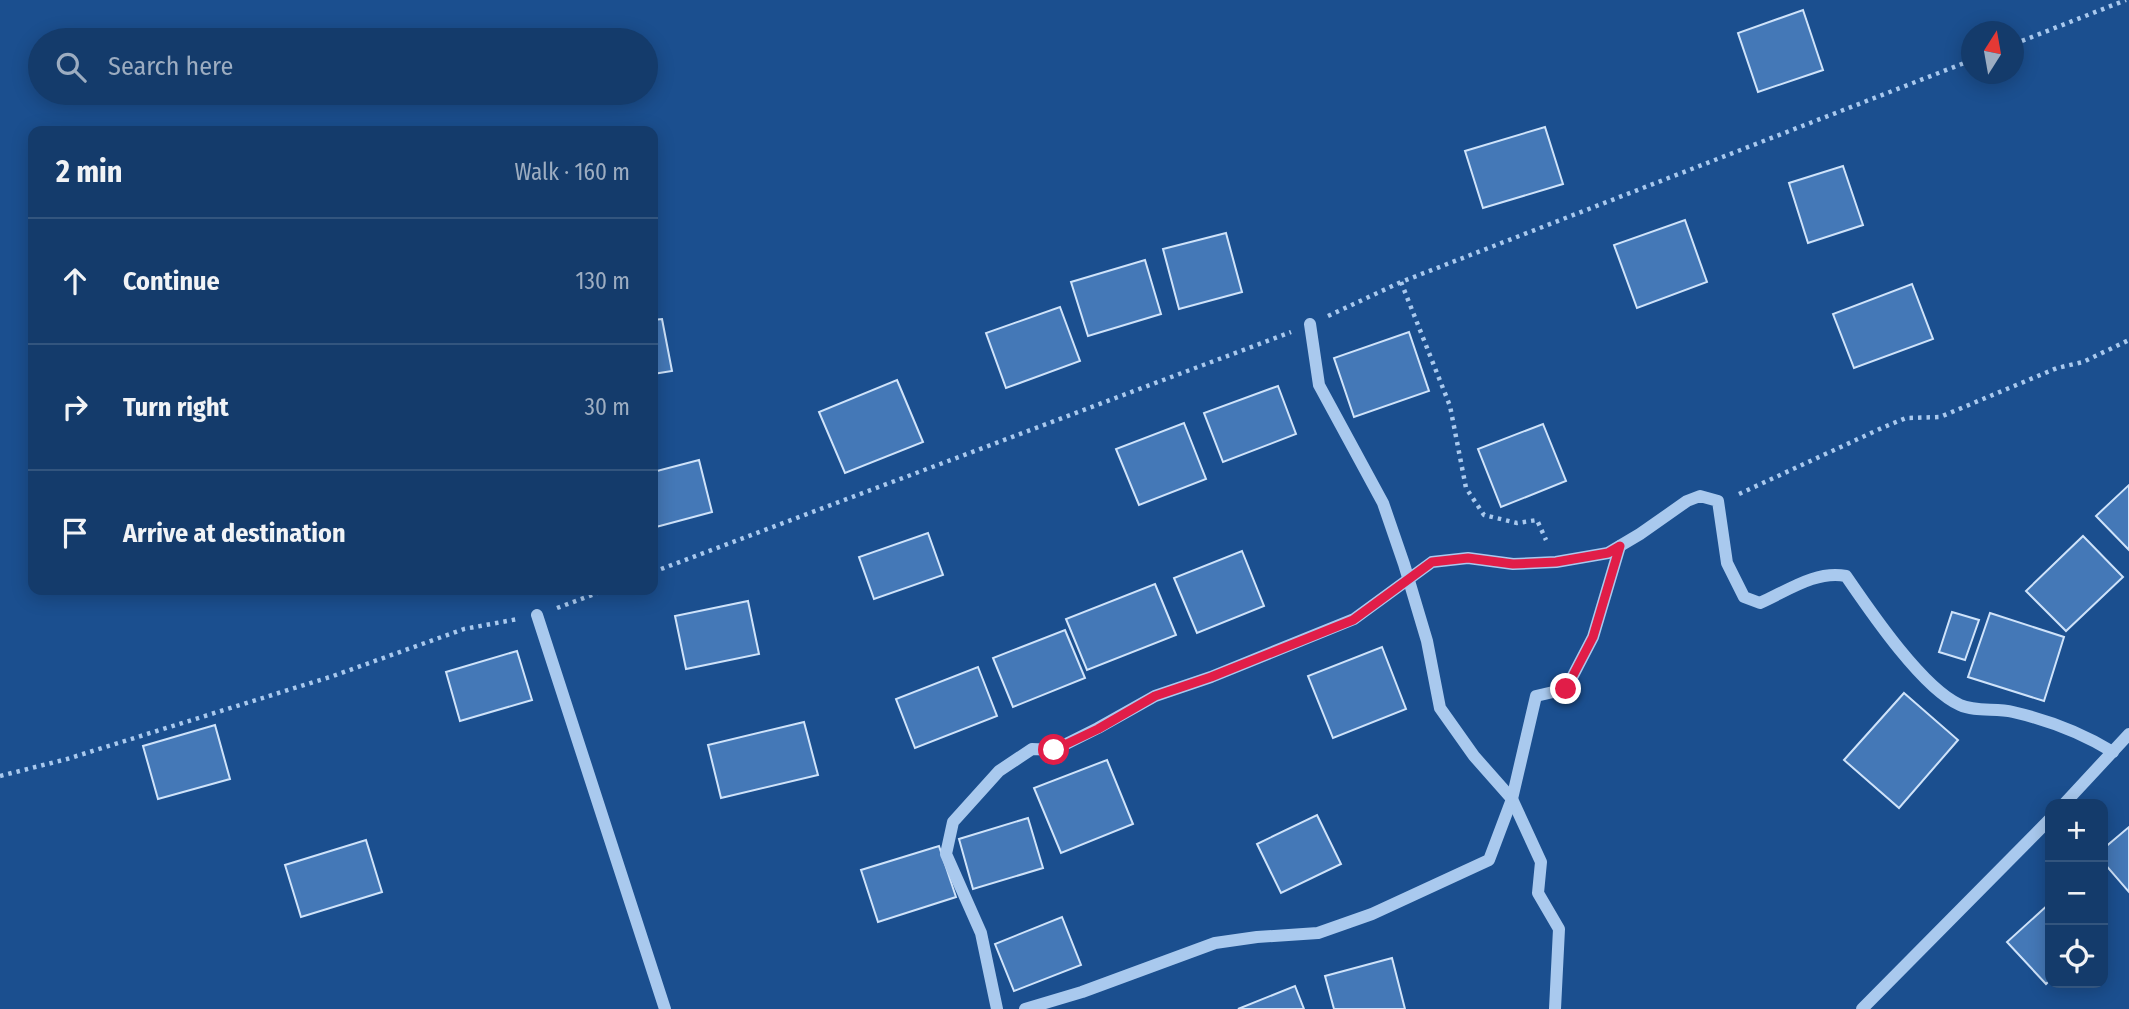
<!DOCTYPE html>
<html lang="en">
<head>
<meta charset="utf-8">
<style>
  body { margin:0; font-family:"Fira Sans Condensed",sans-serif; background:#214673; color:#f1f3f6 }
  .controls { position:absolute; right:21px; bottom:21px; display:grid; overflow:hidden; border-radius:14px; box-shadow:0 4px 18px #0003 }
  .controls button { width:63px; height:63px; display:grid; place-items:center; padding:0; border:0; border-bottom:2px solid #33557e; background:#143b6b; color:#f1f3f6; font:35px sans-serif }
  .compass { position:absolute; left:1961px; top:21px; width:63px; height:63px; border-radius:50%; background:#143b6b; box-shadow:0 4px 18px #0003; rotate:11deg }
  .stop { position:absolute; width:21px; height:21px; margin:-16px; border:5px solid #e11d48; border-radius:50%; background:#fff }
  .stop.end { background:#e11d48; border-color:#fff; box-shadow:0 2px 7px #0008 }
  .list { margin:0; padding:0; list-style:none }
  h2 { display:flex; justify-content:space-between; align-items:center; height:91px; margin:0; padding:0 28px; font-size:30px }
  h2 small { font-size:23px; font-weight:400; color:#9dadc1 }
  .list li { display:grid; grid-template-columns:46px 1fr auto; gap:21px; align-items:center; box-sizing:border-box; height:126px; padding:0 28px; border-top:2px solid #33557e }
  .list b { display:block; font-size:26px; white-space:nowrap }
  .list em { font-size:23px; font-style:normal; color:#9dadc1 }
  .icon { flex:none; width:38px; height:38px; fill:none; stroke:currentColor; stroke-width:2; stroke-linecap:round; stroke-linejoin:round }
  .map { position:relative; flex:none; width:2129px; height:1009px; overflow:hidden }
  .search { position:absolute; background:#143b6b; box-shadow:0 4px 18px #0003; left:28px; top:28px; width:630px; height:77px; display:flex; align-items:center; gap:18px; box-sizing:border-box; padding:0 24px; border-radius:38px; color:#9dadc1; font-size:26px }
  .panel { position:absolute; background:#143b6b; box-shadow:0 4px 18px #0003; left:28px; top:126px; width:630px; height:469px; border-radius:14px }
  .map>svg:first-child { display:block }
</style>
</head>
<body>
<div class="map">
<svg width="2129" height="1009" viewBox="0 0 2129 1009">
  <rect width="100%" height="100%" fill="#1b4f8f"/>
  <g fill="#4478b7" stroke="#cfe3fa" stroke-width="2">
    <polygon points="1803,10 1823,70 1758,92 1738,33"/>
    <polygon points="1545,127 1563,184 1483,208 1465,151"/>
    <polygon points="1843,166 1863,225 1808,243 1789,183"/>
    <polygon points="1685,220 1707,282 1637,308 1614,245"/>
    <polygon points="1226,233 1242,292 1179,309 1163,249"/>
    <polygon points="1145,260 1161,314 1088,336 1071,282"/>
    <polygon points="1912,284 1933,339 1854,368 1833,314"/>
    <polygon points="1060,307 1080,361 1006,388 986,333"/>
    <polygon points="662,319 672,371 653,374 653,320"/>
    <polygon points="1409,332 1429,391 1354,417 1334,358"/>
    <polygon points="897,380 923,442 845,473 819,412"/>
    <polygon points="1278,386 1296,434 1223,462 1204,413"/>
    <polygon points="1184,423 1206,479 1139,505 1116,449"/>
    <polygon points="1543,424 1566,481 1501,507 1478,449"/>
    <polygon points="699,460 712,512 656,527 653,515 653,472"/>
    <polygon points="2129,485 2129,550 2096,516"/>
    <polygon points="928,533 943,575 874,599 859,557"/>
    <polygon points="2083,536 2123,577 2066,631 2026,591"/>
    <polygon points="1242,551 1264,606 1197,633 1174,578"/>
    <polygon points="1155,584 1176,635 1087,670 1066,619"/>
    <polygon points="748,601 759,654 686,669 675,616"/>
    <polygon points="1952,612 1979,620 1965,660 1939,652"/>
    <polygon points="1990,613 2064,637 2044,701 1968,677"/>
    <polygon points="1065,630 1085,678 1013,707 993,658"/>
    <polygon points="1382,647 1406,709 1333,738 1308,676"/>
    <polygon points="517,651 532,700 460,721 446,672"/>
    <polygon points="978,667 997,716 915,748 896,699"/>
    <polygon points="1904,693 1958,740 1899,808 1844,760"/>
    <polygon points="804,722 818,775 721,798 708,745"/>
    <polygon points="215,725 230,779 158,799 143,746"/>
    <polygon points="1107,760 1133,824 1061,853 1034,788"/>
    <polygon points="1317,815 1341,864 1281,893 1257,844"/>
    <polygon points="1028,818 1043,868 973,889 959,839"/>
    <polygon points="2129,827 2129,892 2103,862 2103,849"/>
    <polygon points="366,840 382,892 301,917 285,865"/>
    <polygon points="939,846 956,897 878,922 861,870"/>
    <polygon points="2050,903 2050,980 2046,984 2007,942"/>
    <polygon points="1062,917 1081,965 1014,991 995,944"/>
    <polygon points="1392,958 1405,1009 1334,1009 1325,976"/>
    <polygon points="1295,986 1304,1009 1238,1009"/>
  </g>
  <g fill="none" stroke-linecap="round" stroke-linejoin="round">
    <g stroke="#a9c9ee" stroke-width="4.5" stroke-dasharray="3.5 5" stroke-linecap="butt">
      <polyline points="2014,44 2126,0"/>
      <polyline points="1401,282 1450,406 1466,488 1484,515 1517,523 1537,520 1546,540"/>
      <polyline points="1328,316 1401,282 1972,60"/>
      <polyline points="1739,494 1884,427 1906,418 1940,417 2057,368 2083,362 2129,340"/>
      <polyline points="653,572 1291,332"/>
      <polyline points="557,608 605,590"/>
      <polyline points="0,776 67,759 333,676 464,629 518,619"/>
    </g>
    <g stroke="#a9c9ee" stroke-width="12">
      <polyline points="1310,324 1319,385 1383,503 1404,564 1427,641 1440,708 1474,756 1512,799 1541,862 1538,893 1559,929 1555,1009"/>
      <polyline points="537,615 665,1009"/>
      <polyline points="2064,804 2129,734"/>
      <path d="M997,1009L981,933L946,854L953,822L999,771L1032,749L1054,750L1098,728L1155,696L1211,677L1354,619L1432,562L1468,558L1513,564L1556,562L1608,553L1640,534L1687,501L1700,496L1718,501L1727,563L1744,597L1760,603C1787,591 1816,570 1846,576C1870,611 1922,688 1960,705C1975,712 1996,708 2013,712C2048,720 2082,733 2113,752"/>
      <polyline points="1025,1009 1082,992 1215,943 1257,937 1318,933 1372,914 1489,860 1512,799 1536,696 1566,689 1593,637 1620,546"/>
      <polyline points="1862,1009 2050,819"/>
    </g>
  </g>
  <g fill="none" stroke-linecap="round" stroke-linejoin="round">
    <polyline stroke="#e11d48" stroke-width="9" points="1054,750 1098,729 1155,696 1211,677 1353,620 1432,562 1468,558 1513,564 1556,562 1608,553 1620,546 1593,637 1566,689"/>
  </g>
</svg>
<div class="controls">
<button>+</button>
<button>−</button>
<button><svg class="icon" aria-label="locate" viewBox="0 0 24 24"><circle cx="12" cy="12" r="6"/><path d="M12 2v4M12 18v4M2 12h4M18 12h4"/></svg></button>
</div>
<svg class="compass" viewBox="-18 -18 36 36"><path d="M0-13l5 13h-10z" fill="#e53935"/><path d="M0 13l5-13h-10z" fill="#9dadc1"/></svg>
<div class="stop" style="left:1054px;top:750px"></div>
<div class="stop end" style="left:1566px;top:689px"></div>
<div class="search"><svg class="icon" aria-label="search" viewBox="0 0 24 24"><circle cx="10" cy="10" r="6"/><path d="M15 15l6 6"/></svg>Search here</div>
<section class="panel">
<h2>2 min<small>Walk · 160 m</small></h2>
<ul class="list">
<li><svg class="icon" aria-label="ahead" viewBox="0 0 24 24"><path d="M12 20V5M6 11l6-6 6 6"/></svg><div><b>Continue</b></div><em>130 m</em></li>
<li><svg class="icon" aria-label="right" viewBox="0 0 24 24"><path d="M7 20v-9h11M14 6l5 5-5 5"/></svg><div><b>Turn right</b></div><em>30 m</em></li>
<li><svg class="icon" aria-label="arrive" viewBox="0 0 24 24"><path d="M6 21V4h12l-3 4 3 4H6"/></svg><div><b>Arrive at destination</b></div></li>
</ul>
</section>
</div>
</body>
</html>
